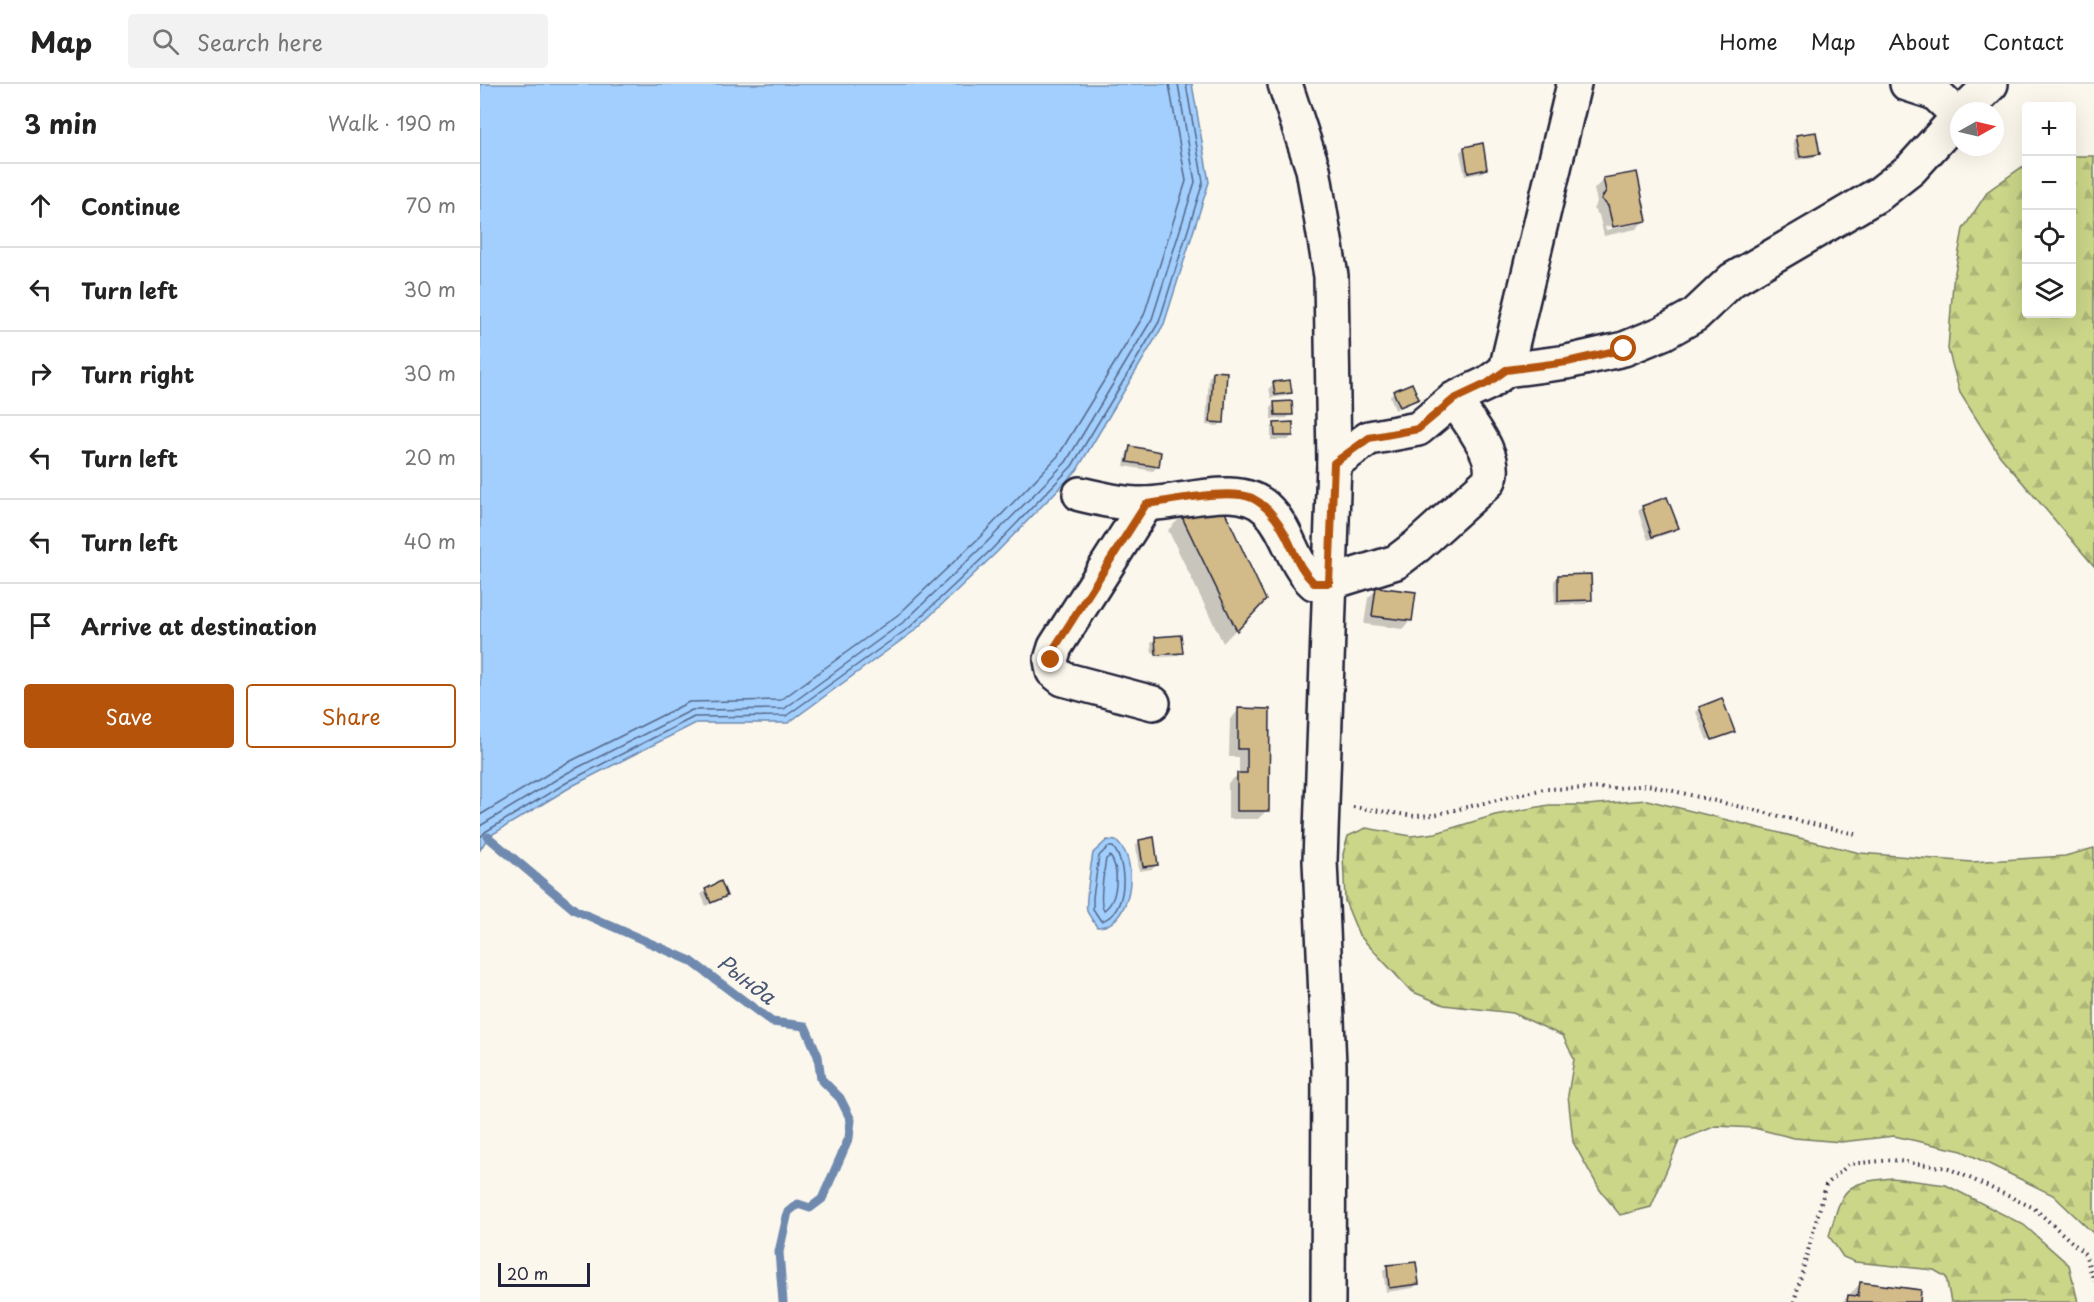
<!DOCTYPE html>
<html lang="en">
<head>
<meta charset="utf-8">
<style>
  body { margin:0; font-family:"Playpen Sans",sans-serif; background:#f2f2f2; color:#222 }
  .controls { position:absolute; right:18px; top:18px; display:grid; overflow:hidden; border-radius:6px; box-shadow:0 6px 24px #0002 }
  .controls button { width:54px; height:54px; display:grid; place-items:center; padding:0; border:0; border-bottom:2px solid #e0e0e0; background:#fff; color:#222; font:30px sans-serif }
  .compass { position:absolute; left:1470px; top:18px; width:54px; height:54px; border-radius:50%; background:#fff; box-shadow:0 6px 24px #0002; rotate:82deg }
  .scale { position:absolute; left:18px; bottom:15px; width:92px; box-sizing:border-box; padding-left:6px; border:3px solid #22223b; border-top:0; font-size:16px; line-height:21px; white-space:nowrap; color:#22223b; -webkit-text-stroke:4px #fbf7ec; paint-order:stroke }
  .stop { position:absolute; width:18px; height:18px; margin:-14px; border:4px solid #b45309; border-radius:50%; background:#fff }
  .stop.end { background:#b45309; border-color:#fff; box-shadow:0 2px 6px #0008 }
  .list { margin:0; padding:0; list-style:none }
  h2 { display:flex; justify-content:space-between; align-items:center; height:78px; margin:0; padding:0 24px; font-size:26px }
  h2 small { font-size:20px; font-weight:400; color:#767676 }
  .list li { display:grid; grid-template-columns:39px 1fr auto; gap:18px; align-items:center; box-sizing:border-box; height:84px; padding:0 24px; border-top:2px solid #e0e0e0 }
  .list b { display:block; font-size:22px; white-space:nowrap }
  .list em { font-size:20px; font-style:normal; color:#767676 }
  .actions { display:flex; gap:12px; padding:18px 24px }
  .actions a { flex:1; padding:14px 0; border:2px solid #b45309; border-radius:6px; text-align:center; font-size:21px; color:#b45309 }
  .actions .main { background:#b45309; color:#fff }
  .icon { flex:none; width:33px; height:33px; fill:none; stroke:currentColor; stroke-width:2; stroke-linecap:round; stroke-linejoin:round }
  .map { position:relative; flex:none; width:1614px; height:1218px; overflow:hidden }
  header { display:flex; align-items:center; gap:36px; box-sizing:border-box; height:84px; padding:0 30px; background:#fff; border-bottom:2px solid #e0e0e0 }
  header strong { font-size:28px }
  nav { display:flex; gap:33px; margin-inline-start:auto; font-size:21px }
  .search { width:420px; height:54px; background:#f2f2f2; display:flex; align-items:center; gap:15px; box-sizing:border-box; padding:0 21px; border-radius:6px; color:#767676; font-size:22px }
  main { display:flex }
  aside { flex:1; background:#fff }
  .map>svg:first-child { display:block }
</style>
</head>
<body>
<header>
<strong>Map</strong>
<div class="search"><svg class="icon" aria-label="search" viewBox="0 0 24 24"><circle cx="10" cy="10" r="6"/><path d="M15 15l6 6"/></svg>Search here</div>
<nav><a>Home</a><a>Map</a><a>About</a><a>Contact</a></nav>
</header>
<main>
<aside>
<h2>3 min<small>Walk · 190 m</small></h2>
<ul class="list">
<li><svg class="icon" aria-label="ahead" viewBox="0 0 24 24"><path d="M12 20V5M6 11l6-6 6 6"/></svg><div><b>Continue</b></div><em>70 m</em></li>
<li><svg class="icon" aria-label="left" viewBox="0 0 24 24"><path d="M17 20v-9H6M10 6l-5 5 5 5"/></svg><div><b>Turn left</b></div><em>30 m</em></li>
<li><svg class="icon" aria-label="right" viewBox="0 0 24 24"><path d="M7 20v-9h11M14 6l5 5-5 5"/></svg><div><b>Turn right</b></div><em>30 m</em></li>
<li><svg class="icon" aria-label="left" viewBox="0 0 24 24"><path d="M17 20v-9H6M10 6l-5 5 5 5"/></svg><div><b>Turn left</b></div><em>20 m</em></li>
<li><svg class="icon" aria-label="left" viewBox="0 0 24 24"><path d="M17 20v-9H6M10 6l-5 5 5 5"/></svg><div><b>Turn left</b></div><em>40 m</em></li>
<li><svg class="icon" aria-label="arrive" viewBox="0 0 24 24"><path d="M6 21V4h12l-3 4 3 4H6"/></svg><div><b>Arrive at destination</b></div></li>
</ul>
<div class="actions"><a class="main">Save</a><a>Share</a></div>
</aside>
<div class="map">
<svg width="1614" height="1218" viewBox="0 0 1614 1218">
  <defs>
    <pattern id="forest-firs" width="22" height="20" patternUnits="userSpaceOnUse" patternTransform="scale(1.5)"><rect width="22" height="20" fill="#cbd689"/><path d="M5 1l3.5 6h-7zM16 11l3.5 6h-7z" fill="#aeb777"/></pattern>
  </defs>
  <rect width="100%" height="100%" fill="#fbf7ec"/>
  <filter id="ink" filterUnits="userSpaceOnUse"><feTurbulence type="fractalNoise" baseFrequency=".0167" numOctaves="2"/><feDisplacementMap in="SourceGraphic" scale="12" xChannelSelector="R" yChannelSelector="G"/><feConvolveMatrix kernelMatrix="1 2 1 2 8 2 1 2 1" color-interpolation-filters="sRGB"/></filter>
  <g filter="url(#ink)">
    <g fill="url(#forest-firs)" stroke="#767c62" stroke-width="1.5">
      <polygon points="1592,72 1614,72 1614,482 1520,372 1480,309 1468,265 1473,199 1483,145 1508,107 1542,83 1546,82 1546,230 1592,230"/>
      <polygon points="1167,716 1380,769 1492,778 1585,772 1614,764 1614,1150 1573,1111 1482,1067 1414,1052 1361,1058 1314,1054 1274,1044 1236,1042 1199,1057 1171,1123 1140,1131 1120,1106 1093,1058 1088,1011 1094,975 1083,952 1033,929 964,921 931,907 879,851 865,817 863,770 868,752 886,744 931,752 956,749 1015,731 1069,721 1106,721"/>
      <path d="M1412,1094L1466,1101L1544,1141L1589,1181L1598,1218H1471L1466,1193L1454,1186L1375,1178L1363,1173L1349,1152C1363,1106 1361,1099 1412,1094Z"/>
    </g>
    <g fill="#a2cffd" stroke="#6f8aaf" stroke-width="1.5">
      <polygon points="0,0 712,0 729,98 684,240 597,386 516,469 434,547 308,639 216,639 94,701 8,753 0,766"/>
      <path d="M627,756L636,757C639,760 643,764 645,768C657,792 648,843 617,843C614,838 609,832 607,827C605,819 611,780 613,769Z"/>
    </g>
    <g fill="#0003" fill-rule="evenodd">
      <polygon points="1317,52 1338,70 1334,74 1316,76 1313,56"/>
      <polygon points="984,64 1006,85 1001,89 985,92 980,68"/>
      <path d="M1123,96L1165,136L1156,145L1124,152L1119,131L1113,125L1117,118L1114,105ZM1157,137V140L1126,146L1125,143Z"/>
      <polygon points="733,289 743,338 738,342 726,341 729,293"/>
      <polygon points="794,300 810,308 806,312 791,314 789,304"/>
      <polygon points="914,308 937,314 915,326 910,312"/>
      <polygon points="795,319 811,330 807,334 791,335 791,323"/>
      <polygon points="795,340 812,352 808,356 791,356 791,344"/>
      <polygon points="651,364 677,383 673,387 644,382 647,368"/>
      <polygon points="1162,423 1197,444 1193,448 1168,456 1158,427"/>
      <polygon points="743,428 784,516 743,559 688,446 702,432"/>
      <polygon points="1078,493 1110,515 1106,520 1075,521 1074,497"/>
      <polygon points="897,505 931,536 922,545 884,540 888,514"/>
      <polygon points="675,555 701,568 697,572 672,574 699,570 699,567 672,569 671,559"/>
      <polygon points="1220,624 1253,647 1227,656 1216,628"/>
      <polygon points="759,626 787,726 778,735 748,735 748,699 759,690 759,673 749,673 750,635"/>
      <polygon points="660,757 677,781 672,785 659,787 656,761"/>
      <polygon points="240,799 245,811 226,822 221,810"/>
      <polygon points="907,1183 937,1200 933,1204 906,1208 903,1187"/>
      <polygon points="1380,1200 1438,1218 1362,1218"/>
    </g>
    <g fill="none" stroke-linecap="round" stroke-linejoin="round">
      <g stroke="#556789" stroke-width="1.5">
        <polyline points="0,731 83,681 209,618 301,616 419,530 500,453 578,372 664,231 706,97 689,0"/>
        <polyline points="0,742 87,689 212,626 304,625 425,537 506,459 586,378 672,235 715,98 698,0"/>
        <polyline points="0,754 5,748 91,696 214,633 306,632 430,543 512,465 592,382 679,238 723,98 706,0"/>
        <path d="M628,763H633C648,781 648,830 621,837L613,825V813L619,772Z"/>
        <path d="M630,772C640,785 638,817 624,826C618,819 624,787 626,775Z"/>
      </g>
      <polyline stroke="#6f8aaf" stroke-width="9" points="8,753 95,826 211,877 292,938 325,942 338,972 341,995 360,1014 371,1036 369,1054 342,1115 330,1124 318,1120 308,1128 299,1168 303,1218"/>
    </g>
    <g fill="#d2ba89" stroke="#22223b" stroke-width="1.5">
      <polygon points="1336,48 1340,70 1320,73 1316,51"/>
      <polygon points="1003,59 1007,85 988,89 984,63"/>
      <polygon points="1157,88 1167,137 1133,143 1128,122 1121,115 1126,107 1123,94"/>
      <polygon points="733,287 747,288 744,339 730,338"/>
      <polygon points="810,296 812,309 795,311 793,298"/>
      <polygon points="932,299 939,315 920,323 913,307"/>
      <polygon points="812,317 813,331 795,331 794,318"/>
      <polygon points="813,338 813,352 795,352 794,339"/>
      <polygon points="650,362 681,368 679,383 647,378"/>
      <polygon points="1187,413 1199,444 1172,453 1162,422"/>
      <polygon points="744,426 786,516 757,547 701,431"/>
      <polygon points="1111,490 1112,516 1078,517 1078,491"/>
      <polygon points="896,503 936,508 932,537 892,532"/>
      <polygon points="701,551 703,569 676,571 675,553"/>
      <polygon points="1242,614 1255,648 1232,656 1219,623"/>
      <polygon points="758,624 790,625 789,727 757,727 757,689 767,689 767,665 758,665"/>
      <polygon points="674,753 678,781 663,783 659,756"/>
      <polygon points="241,797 247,812 231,819 225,805"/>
      <polygon points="936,1178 939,1200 909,1204 907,1181"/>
      <polygon points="1380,1198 1441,1206 1440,1218 1367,1218 1368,1211 1378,1212"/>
    </g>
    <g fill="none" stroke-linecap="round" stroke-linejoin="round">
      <g stroke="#22223b" stroke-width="38">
        <g id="minor">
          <polyline points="805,0 833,85 851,192 854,379 840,777 849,981 848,1218"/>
          <polyline points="1427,0 1455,9 1479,32"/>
          <polyline points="1484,27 1511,0"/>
          <polyline points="1026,286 1087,278 1144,265 1183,249 1215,231 1252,196 1399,110 1431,85 1479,32"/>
          <polyline points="854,379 889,354 938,345 974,315 1008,299 1026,286 1094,0"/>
          <path d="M600,410C621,415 642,420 664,420C700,420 761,396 788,426C809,447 812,479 834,499H849L916,478L937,462L1008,398C1022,375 987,336 974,315"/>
          <polyline points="666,420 575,563 571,576 573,587 583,595 673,619"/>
        </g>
      </g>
      <g stroke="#22223b" stroke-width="4" stroke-dasharray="1.5 4.5" stroke-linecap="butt">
        <polyline points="873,723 934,732 953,731 1064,705 1137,704 1168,701 1375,750"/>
        <polyline points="1314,1218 1346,1101 1369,1080 1412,1076 1468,1084 1554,1124 1605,1170 1614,1197"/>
      </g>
      <use href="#minor" stroke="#fbf7ec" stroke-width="33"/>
    </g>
  </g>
  <g fill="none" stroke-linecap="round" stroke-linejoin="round" filter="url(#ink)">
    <path stroke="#b45309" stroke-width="8" d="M571,576L575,563L666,420C692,417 749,404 772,414C786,421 797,435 804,448C814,466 818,484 834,499H849L854,379L889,354L938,345L974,315L1008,299L1026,286L1087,278L1144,265"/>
  </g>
  <g text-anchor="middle" stroke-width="6" stroke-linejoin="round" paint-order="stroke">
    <g font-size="21" font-style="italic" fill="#485675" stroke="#fbf7ec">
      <text transform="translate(266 896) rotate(37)" y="7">Рында</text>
    </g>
  </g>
</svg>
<div class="controls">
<button>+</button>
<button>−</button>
<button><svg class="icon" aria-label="locate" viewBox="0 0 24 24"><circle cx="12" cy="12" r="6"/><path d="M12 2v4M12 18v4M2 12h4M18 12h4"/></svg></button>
<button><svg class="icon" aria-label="layers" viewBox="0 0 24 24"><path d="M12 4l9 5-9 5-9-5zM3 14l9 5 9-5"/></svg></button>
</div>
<svg class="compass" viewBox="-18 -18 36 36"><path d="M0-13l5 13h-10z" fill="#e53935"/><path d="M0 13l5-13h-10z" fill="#767676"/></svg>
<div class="scale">20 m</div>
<div class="stop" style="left:1144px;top:265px"></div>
<div class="stop end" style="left:571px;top:576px"></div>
</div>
</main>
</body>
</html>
